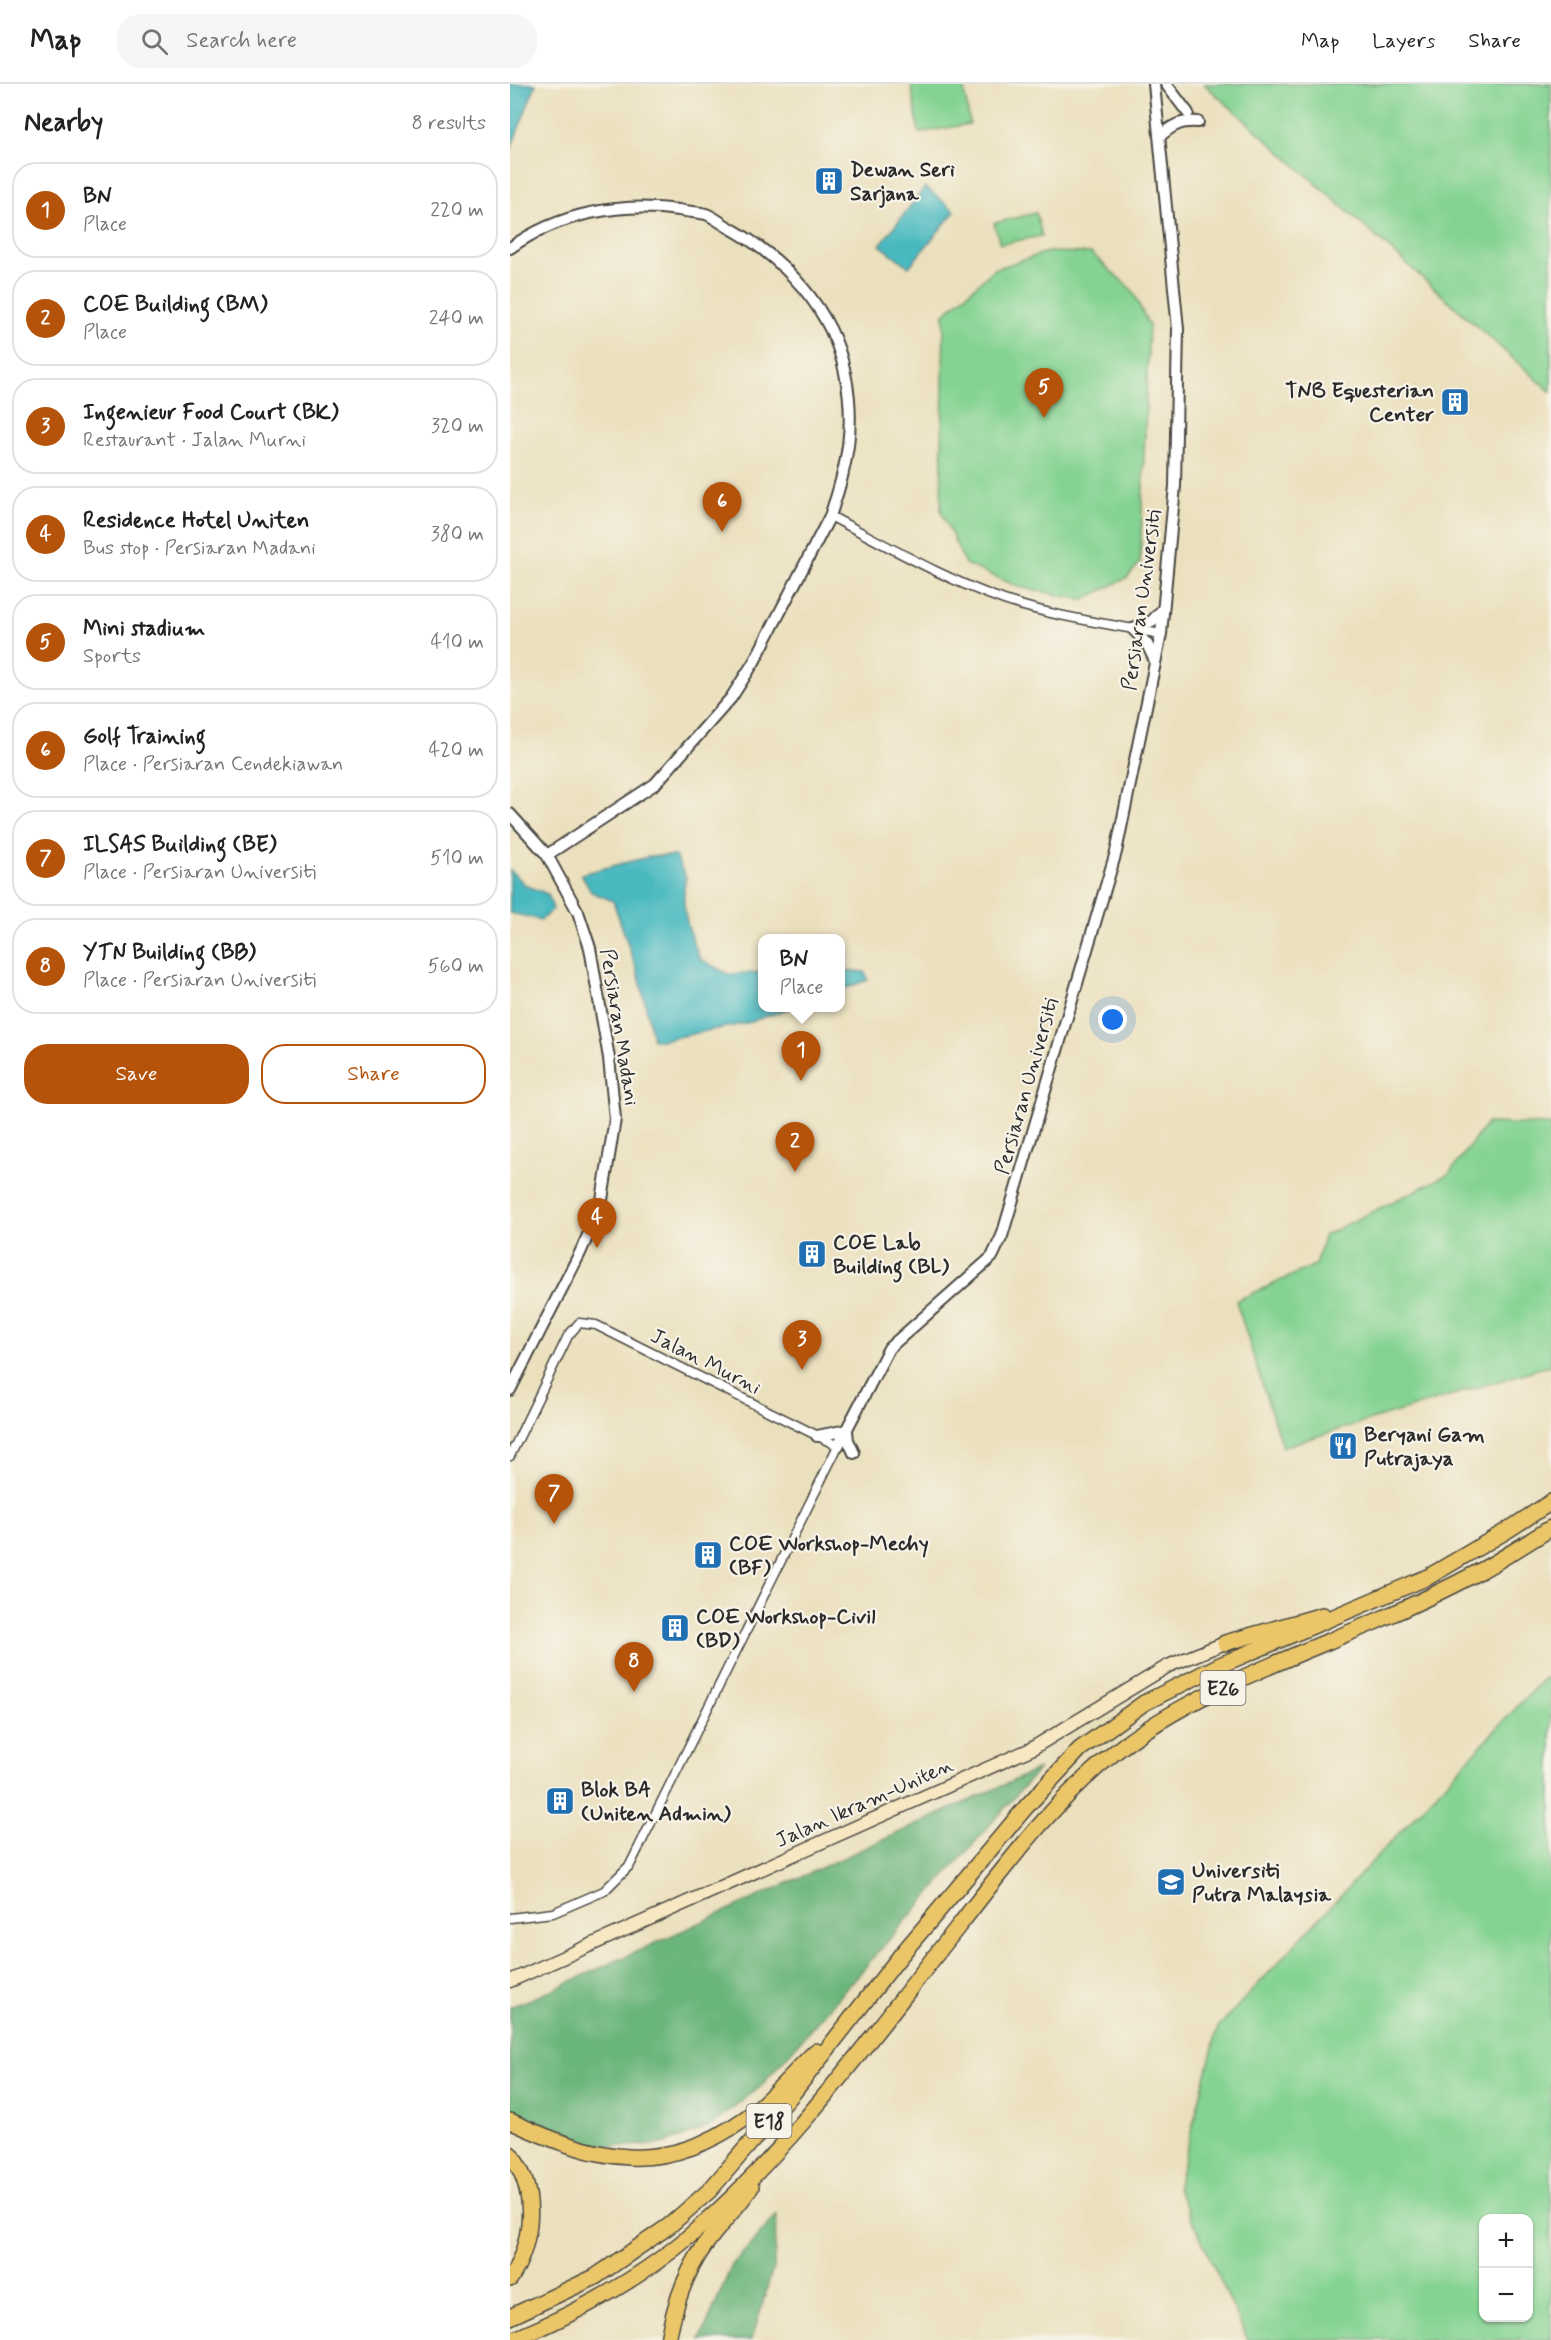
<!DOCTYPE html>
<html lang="en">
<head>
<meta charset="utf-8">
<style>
  body { margin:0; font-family:Mynerve,sans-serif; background:#f6f6f6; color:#222 }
  .controls { position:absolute; right:18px; bottom:18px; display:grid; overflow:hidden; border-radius:12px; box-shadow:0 2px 4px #0004 }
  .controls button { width:54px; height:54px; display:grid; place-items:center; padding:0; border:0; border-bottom:2px solid #e0e0e0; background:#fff; color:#222; font:30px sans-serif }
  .you { position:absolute; left:603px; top:936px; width:21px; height:21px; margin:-15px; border:4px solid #fff; border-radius:50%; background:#1a73e8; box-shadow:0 0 0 9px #1a73e833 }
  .badge { display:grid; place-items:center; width:39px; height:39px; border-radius:50%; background:#b45309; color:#fff; font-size:20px; font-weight:700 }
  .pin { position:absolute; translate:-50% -50px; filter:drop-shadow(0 2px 3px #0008) }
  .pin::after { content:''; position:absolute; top:32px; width:21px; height:18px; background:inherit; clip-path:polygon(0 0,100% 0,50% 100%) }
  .popup { position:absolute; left:248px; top:850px; width:87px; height:78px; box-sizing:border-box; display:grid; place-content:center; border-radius:12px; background:#fff; filter:drop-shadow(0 2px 4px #0005); font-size:20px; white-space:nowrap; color:#767676 }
  .popup b { font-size:22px; color:#222 }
  .popup::after { content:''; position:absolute; left:50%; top:100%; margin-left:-12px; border:12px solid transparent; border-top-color:#fff }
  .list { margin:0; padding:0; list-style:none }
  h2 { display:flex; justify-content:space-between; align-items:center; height:78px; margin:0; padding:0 24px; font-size:26px }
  h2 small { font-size:20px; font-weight:400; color:#767676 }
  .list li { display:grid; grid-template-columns:39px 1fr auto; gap:18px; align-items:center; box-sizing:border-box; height:96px; margin:0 12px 12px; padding:0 12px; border:2px solid #e0e0e0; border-radius:24px }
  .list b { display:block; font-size:22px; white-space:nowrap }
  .list p { margin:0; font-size:20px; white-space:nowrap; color:#767676 }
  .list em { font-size:20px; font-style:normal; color:#767676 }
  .actions { display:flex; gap:12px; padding:18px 24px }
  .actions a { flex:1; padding:14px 0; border:2px solid #b45309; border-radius:24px; text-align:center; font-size:21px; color:#b45309 }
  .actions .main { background:#b45309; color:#fff }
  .icon { flex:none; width:33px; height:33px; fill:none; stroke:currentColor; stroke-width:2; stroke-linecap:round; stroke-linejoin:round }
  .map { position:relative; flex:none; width:1041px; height:2256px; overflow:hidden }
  header { display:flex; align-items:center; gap:36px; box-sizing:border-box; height:84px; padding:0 30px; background:#fff; border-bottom:2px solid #e0e0e0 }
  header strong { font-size:28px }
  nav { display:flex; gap:33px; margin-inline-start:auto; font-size:21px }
  .search { width:420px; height:54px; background:#f6f6f6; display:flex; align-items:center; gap:15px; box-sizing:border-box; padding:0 21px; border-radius:24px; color:#767676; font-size:22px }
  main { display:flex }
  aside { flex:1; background:#fff }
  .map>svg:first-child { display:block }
</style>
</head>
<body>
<header>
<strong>Map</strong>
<div class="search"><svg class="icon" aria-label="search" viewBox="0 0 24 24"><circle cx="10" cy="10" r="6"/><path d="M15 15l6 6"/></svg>Search here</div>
<nav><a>Map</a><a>Layers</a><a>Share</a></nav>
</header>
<main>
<aside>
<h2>Nearby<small>8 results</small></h2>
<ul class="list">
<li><span class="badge">1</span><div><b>BN</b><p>Place</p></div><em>220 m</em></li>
<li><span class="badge">2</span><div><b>COE Building (BM)</b><p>Place</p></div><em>240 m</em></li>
<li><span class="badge">3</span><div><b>Ingenieur Food Court (BK)</b><p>Restaurant · Jalan Murni</p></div><em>320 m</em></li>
<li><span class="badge">4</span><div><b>Residence Hotel Uniten</b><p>Bus stop · Persiaran Madani</p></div><em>380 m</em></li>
<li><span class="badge">5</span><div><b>Mini stadium</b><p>Sports</p></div><em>410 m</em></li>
<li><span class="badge">6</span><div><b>Golf Training</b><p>Place · Persiaran Cendekiawan</p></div><em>420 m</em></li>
<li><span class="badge">7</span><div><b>ILSAS Building (BE)</b><p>Place · Persiaran Universiti</p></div><em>510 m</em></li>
<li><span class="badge">8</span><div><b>YTN Building (BB)</b><p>Place · Persiaran Universiti</p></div><em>560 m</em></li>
</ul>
<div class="actions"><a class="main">Save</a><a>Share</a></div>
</aside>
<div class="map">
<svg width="1041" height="2256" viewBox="0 0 1041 2256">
  <rect width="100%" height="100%" fill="#f7f3e8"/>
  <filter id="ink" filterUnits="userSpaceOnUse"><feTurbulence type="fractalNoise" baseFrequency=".0167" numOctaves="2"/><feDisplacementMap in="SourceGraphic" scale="12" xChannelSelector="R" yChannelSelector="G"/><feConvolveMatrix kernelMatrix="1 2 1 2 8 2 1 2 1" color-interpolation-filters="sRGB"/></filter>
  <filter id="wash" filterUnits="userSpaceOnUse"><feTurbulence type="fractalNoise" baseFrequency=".008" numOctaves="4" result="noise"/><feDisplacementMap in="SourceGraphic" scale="24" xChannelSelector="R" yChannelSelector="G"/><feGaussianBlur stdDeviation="1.35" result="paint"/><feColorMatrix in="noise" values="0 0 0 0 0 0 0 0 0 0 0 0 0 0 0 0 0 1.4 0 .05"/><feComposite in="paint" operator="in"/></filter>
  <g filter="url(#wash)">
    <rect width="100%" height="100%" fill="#ebe0bd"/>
    <g fill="#84d392" stroke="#587f5e" stroke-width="1.5" fill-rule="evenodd">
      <polygon points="401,0 453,0 460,40 409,49"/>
      <polygon points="694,0 1041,0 1041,308"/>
      <polygon points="526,129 532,152 490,160 484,139"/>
      <polygon points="537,168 581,169 622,206 639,242 630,479 617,494 573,516 509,503 455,480 431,427 434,230 485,185"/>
      <polygon points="977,1039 1041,1041 1041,1281 772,1363 726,1217 805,1181 815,1151 939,1090"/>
      <path d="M1034,1594H1041V2256H738L667,2103L708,1943ZM974,2134H1018V2234H974Z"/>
    </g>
    <g fill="#6bb57c" stroke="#4b7054" stroke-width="1.5">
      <polygon points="529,1685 249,2004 199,2043 152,2060 102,2063 59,2056 0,2032 0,1923 33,1910"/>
      <polygon points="267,2131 264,2180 242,2256 190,2256 222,2181"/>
    </g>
    <g fill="#4ab9c0" stroke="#3a7276" stroke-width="1.5">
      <polygon points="0,0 26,0 0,67"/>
      <polygon points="415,103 445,127 399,183 370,161"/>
      <path d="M142,772H165L176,793C169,821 179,849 190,875L218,890L252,888V924H281L237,939L152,956H143L130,896L103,817L81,808L71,790Z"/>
      <polygon points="0,786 17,802 38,810 43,825 31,836 0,829"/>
      <polygon points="330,886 355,888 358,896 330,906"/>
    </g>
  </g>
  <g filter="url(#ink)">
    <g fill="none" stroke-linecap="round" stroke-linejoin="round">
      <g stroke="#484641" stroke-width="11">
        <g id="minor">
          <path d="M320,432C376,461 434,495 494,516C544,533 599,540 651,550"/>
          <polyline points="0,1372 58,1252 69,1239 86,1241 328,1362 120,1781 94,1807 43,1829 0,1834"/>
        </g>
      </g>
      <g stroke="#484641" stroke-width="14">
        <g id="tertiary">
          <polyline points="656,0 678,29"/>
          <path d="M650,52C663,41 670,37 688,38"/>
          <path d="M0,164C49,129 110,118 169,126C178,128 188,128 196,130C204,133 212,140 220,144C275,175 323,226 335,289C346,340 337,384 320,432L244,578L221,614L145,700L37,771"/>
          <polyline points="623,545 637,560 645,577"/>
          <polyline points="623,545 642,537 653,525"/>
          <polyline points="0,730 37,771 68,828 80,864 99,974 105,1035 91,1122 70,1169 0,1306"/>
          <polyline points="337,1347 338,1356 344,1369"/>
          <polyline points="307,1352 337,1346"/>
          <polyline points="328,1362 379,1264 482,1173 492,1152 606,768 651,550 665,402 668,245 644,0"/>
        </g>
      </g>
      <g stroke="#484641" stroke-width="15">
        <polyline id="secondary" points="0,1897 521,1665 658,1582 715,1559"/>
      </g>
      <g stroke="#484641" stroke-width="18">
        <g id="motorway">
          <polyline points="715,1559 813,1531"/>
          <path d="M0,2037C87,2077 152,2094 236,2034C262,2015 283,1989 306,1967"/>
          <path d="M0,2070C29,2106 23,2158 0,2195"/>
          <polyline points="0,2233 85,2193 159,2142 200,2106 283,2009 391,1871 516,1723 570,1665 634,1619 708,1582 918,1493 998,1446 1041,1418"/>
          <path d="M3,2256C67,2229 130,2195 182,2150C286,2061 366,1946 451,1839C497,1780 545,1716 604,1669C676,1611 778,1575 862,1539C899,1523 937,1505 972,1486C996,1473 1018,1458 1041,1444"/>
          <path d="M158,2256C164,2223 175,2189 195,2161C209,2141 227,2124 241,2103"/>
        </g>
      </g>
      <use href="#minor" stroke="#fff" stroke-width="8"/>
      <use href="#tertiary" stroke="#fff" stroke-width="10"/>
      <use href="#secondary" stroke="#f7e8c3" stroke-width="12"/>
      <use href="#motorway" stroke="#ebc669" stroke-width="15"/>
    </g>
  </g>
  <defs>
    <g id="building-square" transform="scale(1.5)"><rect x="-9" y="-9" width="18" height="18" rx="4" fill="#1f6fb2" stroke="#f7f3e8"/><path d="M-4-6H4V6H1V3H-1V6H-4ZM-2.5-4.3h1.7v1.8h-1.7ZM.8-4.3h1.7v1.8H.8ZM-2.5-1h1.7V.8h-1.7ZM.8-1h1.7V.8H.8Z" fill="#fff"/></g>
    <g id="restaurant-square" transform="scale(1.5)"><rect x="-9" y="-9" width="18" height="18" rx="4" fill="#1f6fb2" stroke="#f7f3e8"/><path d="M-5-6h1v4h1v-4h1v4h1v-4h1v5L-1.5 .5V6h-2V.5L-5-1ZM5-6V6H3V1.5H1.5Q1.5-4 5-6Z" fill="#fff"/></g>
    <g id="university-square" transform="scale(1.5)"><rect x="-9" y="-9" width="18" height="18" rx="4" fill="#1f6fb2" stroke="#f7f3e8"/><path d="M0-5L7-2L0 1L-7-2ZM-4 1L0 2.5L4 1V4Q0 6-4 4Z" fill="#fff"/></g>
  </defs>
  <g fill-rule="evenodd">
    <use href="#building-square" x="319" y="97"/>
    <use href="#building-square" x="945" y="318"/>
    <use href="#building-square" x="302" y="1170"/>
    <use href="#restaurant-square" x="833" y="1362"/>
    <use href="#building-square" x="198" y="1471"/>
    <use href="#building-square" x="165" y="1544"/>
    <use href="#building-square" x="50" y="1717"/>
    <use href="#university-square" x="661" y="1798"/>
  </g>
  <g text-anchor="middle" stroke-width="4.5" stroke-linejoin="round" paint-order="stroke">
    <g fill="#f7f3e8" stroke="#686764" stroke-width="1.5">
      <rect x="690.5" y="1587" width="45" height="34" rx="4.5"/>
      <rect x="236.5" y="2020" width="45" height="34" rx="4.5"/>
    </g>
    <g font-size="20" font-weight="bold" fill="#2b2b2b">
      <text x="713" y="1611">E26</text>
      <text x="259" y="2044">E18</text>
    </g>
    <g font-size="21" font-weight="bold" fill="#2b2b2b" stroke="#f7f3e8" text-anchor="start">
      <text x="340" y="92">Dewan Seri<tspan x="340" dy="24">Sarjana</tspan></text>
      <text x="924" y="313" text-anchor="end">TNB Equesterian<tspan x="924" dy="24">Center</tspan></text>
      <text x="323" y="1165">COE Lab<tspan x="323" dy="24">Building (BL)</tspan></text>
      <text x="854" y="1357">Beryani Gam<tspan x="854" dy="24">Putrajaya</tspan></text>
      <text x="219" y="1466">COE Workshop-Mechy<tspan x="219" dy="24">(BF)</tspan></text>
      <text x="186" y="1539">COE Workshop-Civil<tspan x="186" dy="24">(BD)</tspan></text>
      <text x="71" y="1712">Blok BA<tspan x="71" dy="24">(Uniten Admin)</tspan></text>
      <text x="682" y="1793">Universiti<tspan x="682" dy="24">Putra Malaysia</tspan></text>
    </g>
    <g font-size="21" fill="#2b2b2b" stroke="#f7f3e8">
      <text transform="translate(631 516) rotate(-82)" y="7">Persiaran Universiti</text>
      <text transform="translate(110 943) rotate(81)" y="7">Persiaran Madani</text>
      <text transform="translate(516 1002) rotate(-74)" y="7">Persiaran Universiti</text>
      <text transform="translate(196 1277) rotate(27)" y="7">Jalan Murni</text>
      <text transform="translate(354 1718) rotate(-24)" y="7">Jalan Ikram-Uniten</text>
    </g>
  </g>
</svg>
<div class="controls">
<button>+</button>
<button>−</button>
</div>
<div class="you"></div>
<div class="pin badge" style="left:291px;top:997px">1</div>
<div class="popup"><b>BN</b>Place</div>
<div class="pin badge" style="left:285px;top:1088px">2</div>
<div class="pin badge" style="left:292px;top:1286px">3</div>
<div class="pin badge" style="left:87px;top:1164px">4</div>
<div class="pin badge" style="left:534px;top:334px">5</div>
<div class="pin badge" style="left:212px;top:448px">6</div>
<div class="pin badge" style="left:44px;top:1440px">7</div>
<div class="pin badge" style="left:124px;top:1608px">8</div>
</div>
</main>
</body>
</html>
